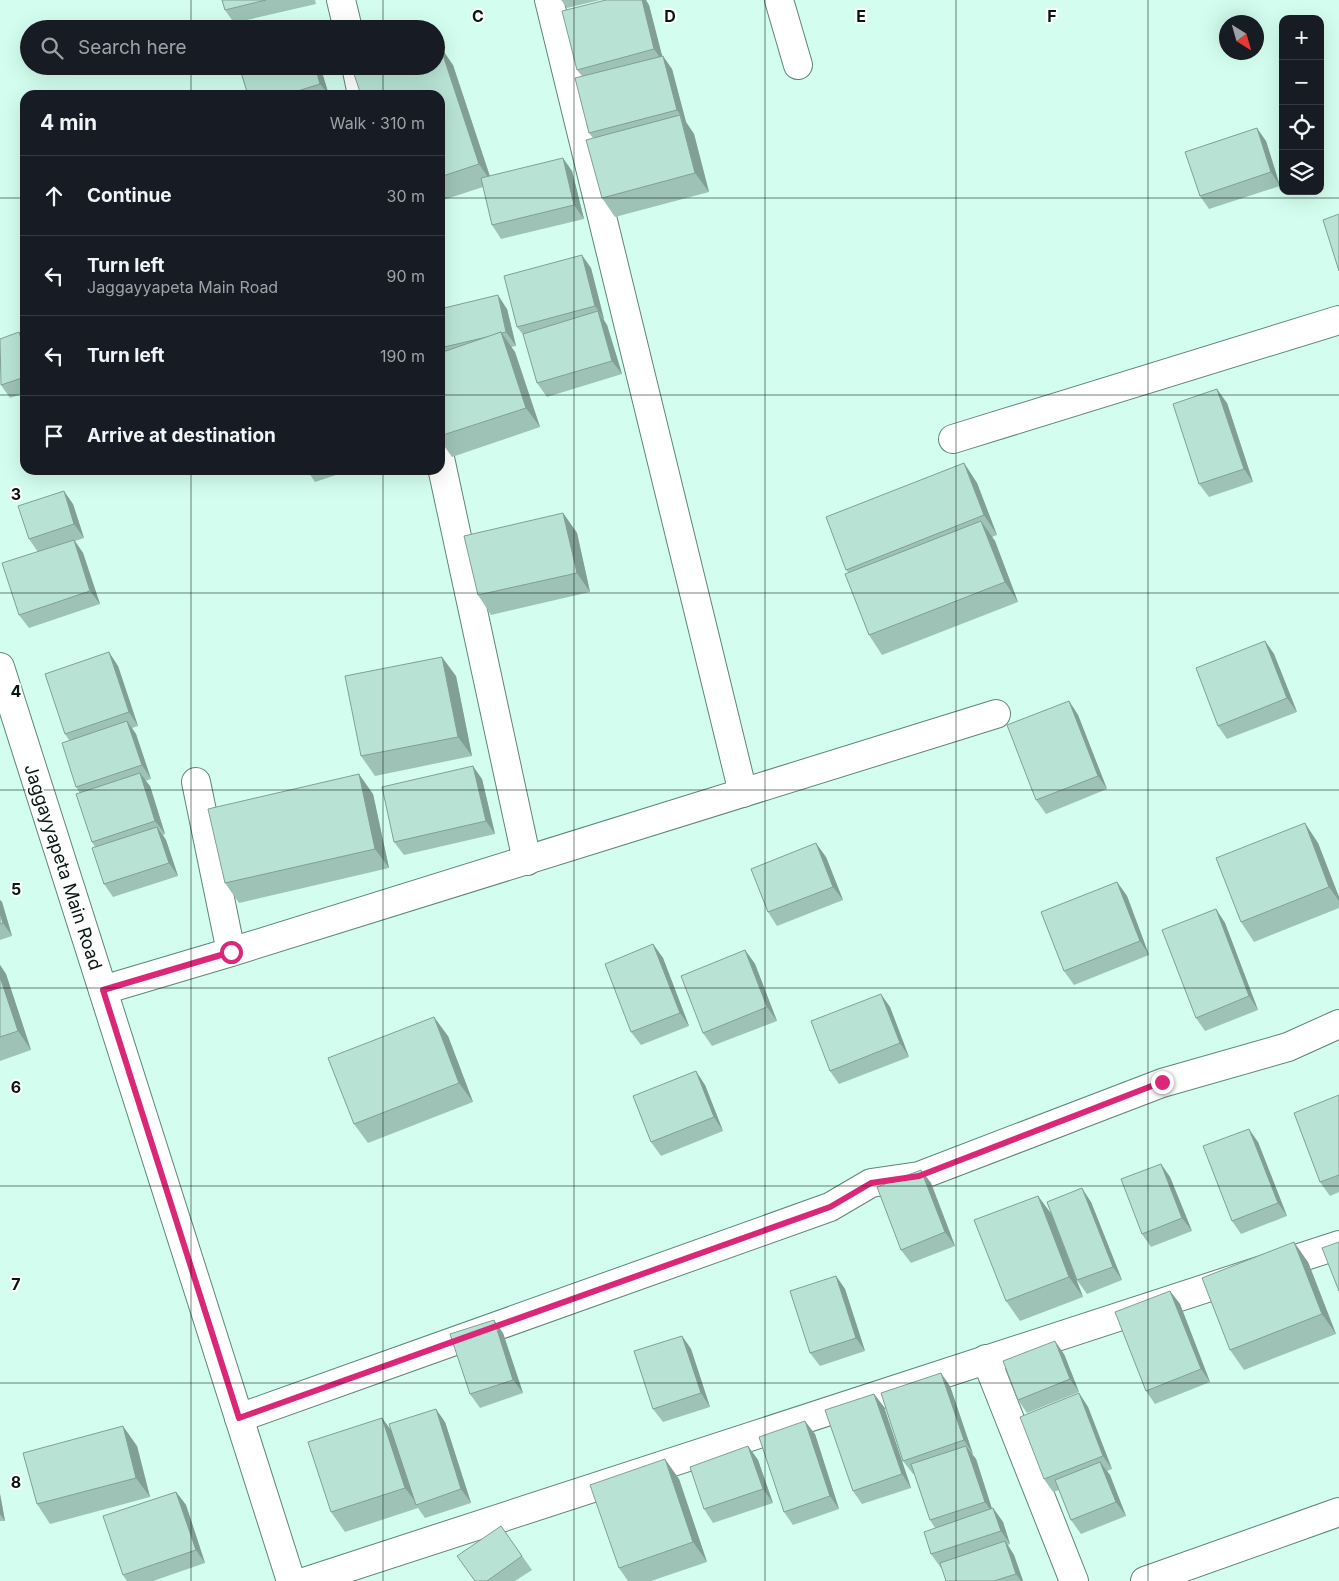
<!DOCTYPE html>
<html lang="en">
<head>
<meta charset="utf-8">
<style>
  body { margin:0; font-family:Inter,sans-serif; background:#242831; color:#f1f3f6 }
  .controls { position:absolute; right:15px; top:15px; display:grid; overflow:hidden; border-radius:10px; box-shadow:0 5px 20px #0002 }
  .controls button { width:45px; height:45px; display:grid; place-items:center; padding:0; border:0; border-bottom:1px solid #363941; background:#171b24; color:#f1f3f6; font:25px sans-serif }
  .compass { position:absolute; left:1219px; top:15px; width:45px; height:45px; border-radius:50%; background:#171b24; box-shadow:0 5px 20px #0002; rotate:143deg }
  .stop { position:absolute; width:15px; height:15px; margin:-11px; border:4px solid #db2777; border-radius:50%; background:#fff }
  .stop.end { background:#db2777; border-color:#fff; box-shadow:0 1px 5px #0008 }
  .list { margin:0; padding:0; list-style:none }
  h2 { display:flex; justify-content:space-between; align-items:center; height:65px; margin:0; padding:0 20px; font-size:21px }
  h2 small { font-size:16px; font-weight:400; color:#9ea1a6 }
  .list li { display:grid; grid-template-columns:32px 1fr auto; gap:15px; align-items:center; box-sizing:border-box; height:80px; padding:0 20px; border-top:1px solid #363941 }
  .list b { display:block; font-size:19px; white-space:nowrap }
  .list p { margin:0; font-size:16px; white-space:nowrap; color:#9ea1a6 }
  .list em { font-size:16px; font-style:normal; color:#9ea1a6 }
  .icon { flex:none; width:28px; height:28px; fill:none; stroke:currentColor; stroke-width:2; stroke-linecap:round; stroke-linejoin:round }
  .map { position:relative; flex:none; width:1339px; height:1581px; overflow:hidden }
  .search { position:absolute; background:#171b24; box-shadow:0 5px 20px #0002; left:20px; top:20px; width:425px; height:55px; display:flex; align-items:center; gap:12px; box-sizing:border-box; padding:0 18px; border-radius:28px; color:#9ea1a6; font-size:19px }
  .panel { position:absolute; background:#171b24; box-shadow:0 5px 20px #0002; left:20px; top:90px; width:425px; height:385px; border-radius:15px }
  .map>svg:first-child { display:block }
</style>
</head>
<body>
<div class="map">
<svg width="1339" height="1581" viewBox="0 0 1339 1581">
  <rect width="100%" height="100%" fill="#d3feef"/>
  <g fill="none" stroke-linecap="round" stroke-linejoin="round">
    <g stroke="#5e8578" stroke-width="30">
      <g id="minor">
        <polyline points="341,0 348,29"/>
        <polyline points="549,0 743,793"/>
        <polyline points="779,0 798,65"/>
        <polyline points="356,66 362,95"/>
        <polyline points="953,439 1339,320"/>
        <polyline points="440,458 527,861"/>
        <polyline points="196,782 231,952"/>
        <polyline points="103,990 231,952 996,714"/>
        <polyline points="986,1359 1074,1581"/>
        <polyline points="239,1418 830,1207 871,1183 919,1176 1162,1083 1288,1047 1339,1024"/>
        <polyline points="307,1581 1339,1245"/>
        <polyline points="1145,1581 1339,1512"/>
      </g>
    </g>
    <g stroke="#5e8578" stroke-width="30">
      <polyline id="secondary" points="0,667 291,1581"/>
    </g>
    <use href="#minor" stroke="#fff" stroke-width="28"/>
    <use href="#secondary" stroke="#fff" stroke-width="28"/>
  </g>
  <g fill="#9ec3b6">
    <polygon points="222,0 315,0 316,4 234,23 225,10"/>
    <polygon points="561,0 600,0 567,8"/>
    <polygon points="649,5 662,56 672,69 686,122 694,134 709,192 615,217 602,198 593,138 589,133 582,76 577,70"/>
    <polygon points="453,65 490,176 572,171 584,219 501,239 492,225 483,187 440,201 440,95"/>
    <polygon points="239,66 320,66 329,95 248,95"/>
    <polygon points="1266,141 1280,186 1209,209 1200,196"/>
    <polygon points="591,268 604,319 604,320 607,325 622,374 547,397 537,383 524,336 517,327"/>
    <polygon points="440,309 507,309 516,346 511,347 515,352 540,427 452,457 440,440"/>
    <polygon points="19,332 25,341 25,393 10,398 1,385"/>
    <polygon points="1227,403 1253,482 1209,497 1199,484"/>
    <polygon points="964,463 977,483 997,535 992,537 995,541 1018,602 882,655 869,635 849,573 846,570"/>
    <polygon points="307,470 351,470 315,482"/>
    <polygon points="73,504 84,538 75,541 83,553 100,604 29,628 19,615 38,552 29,539"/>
    <polygon points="563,513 577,533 590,592 491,615 478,595"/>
    <polygon points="1265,641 1274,654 1297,712 1227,739 1218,726"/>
    <polygon points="118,666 138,726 132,728 136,734 151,779 145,781 150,786 165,834 163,835 166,840 178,876 113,897 104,884 95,847 92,842 80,793 76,787 69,740 65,734"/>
    <polygon points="456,676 472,756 375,776 361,756"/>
    <polygon points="1069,701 1078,715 1107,789 1046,814 1036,800"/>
    <polygon points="482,779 495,834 404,855 394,842"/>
    <polygon points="373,794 389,868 239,903 225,883"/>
    <polygon points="1318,843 1339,897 1339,908 1254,942 1241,922"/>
    <polygon points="826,857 843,900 777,926 768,912"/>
    <polygon points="1117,882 1127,896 1149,955 1074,985 1064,971"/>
    <polygon points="0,900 2,902 12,936 0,940"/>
    <polygon points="1216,909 1225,923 1258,1010 1205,1031 1196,1018"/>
    <polygon points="653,944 663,958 689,1026 641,1045 631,1032"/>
    <polygon points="745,950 755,964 777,1021 712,1046 703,1033"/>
    <polygon points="0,965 6,974 31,1050 0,1061"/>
    <polygon points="890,1007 909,1057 839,1084 830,1071"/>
    <polygon points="448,1036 473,1102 368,1143 354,1124"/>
    <polygon points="705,1085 723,1131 661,1156 651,1142"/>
    <polygon points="1339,1095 1339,1192 1330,1196 1320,1182"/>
    <polygon points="1258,1142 1287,1216 1241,1234 1232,1221"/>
    <polygon points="1161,1164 1170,1177 1192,1231 1151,1247 1142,1234"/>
    <polygon points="921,1170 931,1183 955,1246 911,1263 901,1250"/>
    <polygon points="1038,1196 1052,1215 1083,1297 1020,1321 1006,1301"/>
    <polygon points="1091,1202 1122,1280 1087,1294 1077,1280"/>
    <polygon points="1308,1262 1336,1334 1244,1370 1230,1350"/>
    <polygon points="836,1276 845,1289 865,1351 820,1366 810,1353"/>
    <polygon points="1170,1291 1180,1304 1210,1382 1155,1404 1146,1391"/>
    <polygon points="503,1333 523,1393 480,1408 470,1394"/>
    <polygon points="682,1336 691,1349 710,1407 663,1422 653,1409"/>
    <polygon points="1064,1354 1079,1392 1027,1413 1018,1400"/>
    <polygon points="950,1386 973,1454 972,1454 976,1459 992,1509 993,1508 1003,1522 1010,1544 1008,1545 1014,1555 1023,1581 946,1581 942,1567 941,1568 931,1554 935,1528 930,1520 914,1474 913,1474 903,1461"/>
    <polygon points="1079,1393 1088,1407 1112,1469 1107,1471 1110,1475 1126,1516 1081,1534 1071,1520 1059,1490 1053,1492 1044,1479"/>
    <polygon points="874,1394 884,1407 911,1488 862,1504 853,1491"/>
    <polygon points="382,1418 392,1432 445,1422 471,1503 425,1518 418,1508 345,1532 331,1512"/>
    <polygon points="815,1434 839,1509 793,1525 784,1512"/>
    <polygon points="137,1446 150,1497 50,1524 37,1504"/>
    <polygon points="748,1446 758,1460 773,1503 713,1523 704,1509"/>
    <polygon points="679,1479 707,1562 651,1581 628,1581 619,1568"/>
    <polygon points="176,1492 186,1505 205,1563 153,1581 127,1581 123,1575"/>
    <polygon points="0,1494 5,1521 0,1521"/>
    <polygon points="501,1526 532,1570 515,1581 475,1581"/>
  </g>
  <g fill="#819f94">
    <polygon points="642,0 646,0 649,5 664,63 654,49"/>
    <polygon points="440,46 453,65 492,183 479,164"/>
    <polygon points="663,56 672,69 686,122 694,134 709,192 695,173 681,116 677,110"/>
    <polygon points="315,66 320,66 329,95 320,84"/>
    <polygon points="1257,128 1266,141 1280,186 1271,172"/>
    <polygon points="563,158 572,171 584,219 574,205"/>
    <polygon points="582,255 591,268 604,319 595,306"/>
    <polygon points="498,295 507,309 516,346 506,332"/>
    <polygon points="598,311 607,325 622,374 612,361"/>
    <polygon points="19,332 25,341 25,351"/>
    <polygon points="501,332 515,352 540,427 526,408"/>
    <polygon points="1217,389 1227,403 1253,482 1244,469"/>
    <polygon points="964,463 977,483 997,535 984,515"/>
    <polygon points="64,491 73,504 84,538 74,524"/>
    <polygon points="563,513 577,533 590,592 577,573"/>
    <polygon points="981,521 995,541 1018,602 1005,582"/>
    <polygon points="74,540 83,553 100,604 90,591"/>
    <polygon points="1265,641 1274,654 1297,712 1287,698"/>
    <polygon points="109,652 118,666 138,726 129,712"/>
    <polygon points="442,657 456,676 472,756 458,737"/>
    <polygon points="1069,701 1078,715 1107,789 1098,776"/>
    <polygon points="127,721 136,734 151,779 142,765"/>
    <polygon points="473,766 482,779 495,834 486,821"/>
    <polygon points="140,773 150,786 165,834 155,821"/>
    <polygon points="359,774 373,794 389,868 375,849"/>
    <polygon points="1305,823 1318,843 1339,897 1339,901 1329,887"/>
    <polygon points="157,827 166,840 178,876 169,863"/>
    <polygon points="816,843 826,857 843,900 833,887"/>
    <polygon points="1117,882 1127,896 1149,955 1140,941"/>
    <polygon points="0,900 2,902 12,936 3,923 0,913"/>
    <polygon points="1216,909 1225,923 1258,1010 1249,996"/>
    <polygon points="653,944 663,958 689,1026 680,1013"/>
    <polygon points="745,950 755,964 777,1021 767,1007"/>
    <polygon points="0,965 6,974 31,1050 18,1031 0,977"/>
    <polygon points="881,994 890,1007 909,1057 900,1043"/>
    <polygon points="434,1017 448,1036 473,1102 459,1083"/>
    <polygon points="696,1071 705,1085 723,1131 714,1117"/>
    <polygon points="1249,1129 1258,1142 1287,1216 1278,1203"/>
    <polygon points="1161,1164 1170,1177 1192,1231 1182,1218"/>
    <polygon points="921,1170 931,1183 955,1246 945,1232"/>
    <polygon points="1082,1188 1091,1202 1122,1280 1113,1267"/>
    <polygon points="1038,1196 1052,1215 1083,1297 1069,1277"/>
    <polygon points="1294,1242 1308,1262 1336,1334 1322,1314"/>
    <polygon points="836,1276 845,1289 865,1351 856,1338"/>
    <polygon points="1170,1291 1180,1304 1210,1382 1201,1369"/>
    <polygon points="494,1320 503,1333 523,1393 513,1380"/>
    <polygon points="682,1336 691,1349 710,1407 701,1393"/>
    <polygon points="1055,1341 1064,1354 1079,1392 1070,1379"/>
    <polygon points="941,1373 950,1386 973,1454 964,1440"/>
    <polygon points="1079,1393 1088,1407 1112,1469 1103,1456"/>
    <polygon points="874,1394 884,1407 911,1488 902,1474"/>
    <polygon points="436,1409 445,1422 471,1503 461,1489"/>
    <polygon points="382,1418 396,1437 417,1504 405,1488"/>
    <polygon points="805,1421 815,1434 839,1509 830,1496"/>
    <polygon points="123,1426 137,1446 150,1497 136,1478"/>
    <polygon points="748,1446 758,1460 773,1503 763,1489"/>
    <polygon points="966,1446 976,1459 994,1515 985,1502"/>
    <polygon points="665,1459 679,1479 707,1562 693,1542"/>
    <polygon points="1100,1462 1110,1475 1126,1516 1116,1502"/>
    <polygon points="176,1492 186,1505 205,1563 196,1550"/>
    <polygon points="0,1494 5,1521 0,1514"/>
    <polygon points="993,1508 1003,1522 1010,1544 1001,1531"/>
    <polygon points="1005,1541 1014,1555 1023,1581 1021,1581 1016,1574"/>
  </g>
  <g fill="#b8e3d4" stroke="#819f94">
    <polygon points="222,0 266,0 225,10"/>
    <polygon points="606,0 642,0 654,49 577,70 562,11"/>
    <polygon points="302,25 303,29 292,29"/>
    <polygon points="440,46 479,164 440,177 440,95 361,95 354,74 377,66 436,66 436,47"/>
    <polygon points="663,56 677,110 589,133 575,78"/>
    <polygon points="239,66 315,66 320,84 285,95 248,95"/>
    <polygon points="680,115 695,173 602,198 586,140"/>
    <polygon points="1257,128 1271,172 1200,196 1185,152"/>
    <polygon points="563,158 574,205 492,225 481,178"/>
    <polygon points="1339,214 1339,271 1323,220"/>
    <polygon points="582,255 595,306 517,327 504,276"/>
    <polygon points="498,295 506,332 502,333 501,332 491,336 440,348 440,309"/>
    <polygon points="598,311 612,361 537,383 523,334"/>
    <polygon points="19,332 25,351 25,377 1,385 0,339"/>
    <polygon points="501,332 526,408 440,436 440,353"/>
    <polygon points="1217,389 1244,469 1199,484 1173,404"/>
    <polygon points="964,463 984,515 846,570 826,517"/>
    <polygon points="64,491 74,524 29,539 18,506"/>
    <polygon points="563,513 577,573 478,595 464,536"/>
    <polygon points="981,521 1005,582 869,635 845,574"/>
    <polygon points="74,540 90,591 19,615 2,563"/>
    <polygon points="1265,641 1287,698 1218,726 1196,668"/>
    <polygon points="109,652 129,712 65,734 45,674"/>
    <polygon points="442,657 458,737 361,756 345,676"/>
    <polygon points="1069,701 1098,776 1036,800 1007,725"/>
    <polygon points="127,721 142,765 76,787 62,743"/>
    <polygon points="473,766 486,821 394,842 382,787"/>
    <polygon points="140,773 155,821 92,842 76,794"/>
    <polygon points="359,774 375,849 225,883 208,809"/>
    <polygon points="1305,823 1329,887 1241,922 1216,858"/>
    <polygon points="157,827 169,863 104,884 92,848"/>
    <polygon points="816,843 833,887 768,912 751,869"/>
    <polygon points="1117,882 1140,941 1064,971 1041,912"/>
    <polygon points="1216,909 1249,996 1196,1018 1162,930"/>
    <polygon points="0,913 3,923 0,924"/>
    <polygon points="653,944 680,1013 631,1032 605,964"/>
    <polygon points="745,950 767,1007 703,1033 681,976"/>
    <polygon points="0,977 18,1031 0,1037"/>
    <polygon points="881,994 900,1043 830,1071 811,1021"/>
    <polygon points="434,1017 459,1083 354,1124 328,1058"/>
    <polygon points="696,1071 714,1117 651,1142 633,1096"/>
    <polygon points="1339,1095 1339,1175 1320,1182 1294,1113"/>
    <polygon points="1249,1129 1278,1203 1232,1221 1203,1146"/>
    <polygon points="1161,1164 1182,1218 1142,1234 1121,1179"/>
    <polygon points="921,1170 945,1232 901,1250 877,1187"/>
    <polygon points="1082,1188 1113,1267 1077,1280 1047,1202"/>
    <polygon points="1038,1196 1069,1277 1006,1301 974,1220"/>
    <polygon points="1294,1242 1322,1314 1230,1350 1202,1278"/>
    <polygon points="1339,1242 1339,1291 1322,1248"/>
    <polygon points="836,1276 856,1338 810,1353 790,1291"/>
    <polygon points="1170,1291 1201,1369 1146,1391 1115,1312"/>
    <polygon points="494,1320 513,1380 470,1394 450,1334"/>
    <polygon points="682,1336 701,1393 653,1409 634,1351"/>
    <polygon points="1055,1341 1070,1379 1018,1400 1003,1361"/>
    <polygon points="941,1373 964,1440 903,1461 881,1393"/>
    <polygon points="1079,1393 1103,1456 1044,1479 1020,1417"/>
    <polygon points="874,1394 902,1474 853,1491 825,1410"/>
    <polygon points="436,1409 461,1489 416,1505 389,1424"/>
    <polygon points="382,1418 405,1488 331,1512 308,1442"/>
    <polygon points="805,1421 830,1496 784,1512 759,1437"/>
    <polygon points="123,1426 136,1478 37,1504 23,1453"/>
    <polygon points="748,1446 763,1489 704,1509 690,1467"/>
    <polygon points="966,1446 985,1502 930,1520 911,1464"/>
    <polygon points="665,1459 693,1542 619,1568 590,1485"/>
    <polygon points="1100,1462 1116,1502 1071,1520 1055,1480"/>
    <polygon points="176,1492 196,1550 123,1575 103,1516"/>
    <polygon points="993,1508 1001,1531 931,1554 924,1532"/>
    <polygon points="501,1526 522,1556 487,1581 475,1581 457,1556"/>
    <polygon points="1005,1541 1016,1574 994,1581 946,1581 940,1563"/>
  </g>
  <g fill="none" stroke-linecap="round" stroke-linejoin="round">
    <polyline stroke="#db2777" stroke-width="6" points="231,952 103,990 239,1418 830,1207 871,1183 919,1176 1162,1082"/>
  </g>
  <path fill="none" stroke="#071712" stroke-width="1" stroke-opacity="0.55" d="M191,0V29M383,0V29M574,0V1581M765,0V1581M956,0V1581M1148,0V1581M191,66V95M383,66V95M0,198H25M440,198H1339M0,395H25M440,395H1339M191,470V1581M383,470V1581M0,593H1339M0,790H1339M0,988H1339M0,1186H1339M0,1383H1339"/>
  <g text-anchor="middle" stroke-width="4" stroke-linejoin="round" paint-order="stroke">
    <g font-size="18" fill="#071712" stroke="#fff">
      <text transform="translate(63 867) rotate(72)" y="6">Jaggayyapeta Main Road</text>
    </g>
  </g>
  <g font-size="16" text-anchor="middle" font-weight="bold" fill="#071712" stroke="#fff" stroke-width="4" stroke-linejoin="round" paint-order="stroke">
    <text x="478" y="22">C</text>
    <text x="670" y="22">D</text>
    <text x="861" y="22">E</text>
    <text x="1052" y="22">F</text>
    <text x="16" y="500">3</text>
    <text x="16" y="697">4</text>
    <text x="16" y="895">5</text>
    <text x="16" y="1093">6</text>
    <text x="16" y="1290">7</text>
    <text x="16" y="1488">8</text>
  </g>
</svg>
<div class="controls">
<button>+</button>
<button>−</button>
<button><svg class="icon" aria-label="locate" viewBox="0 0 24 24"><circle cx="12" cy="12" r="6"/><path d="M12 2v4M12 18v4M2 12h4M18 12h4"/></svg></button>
<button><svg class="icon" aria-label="layers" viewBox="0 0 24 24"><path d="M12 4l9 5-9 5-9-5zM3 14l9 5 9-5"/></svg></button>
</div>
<svg class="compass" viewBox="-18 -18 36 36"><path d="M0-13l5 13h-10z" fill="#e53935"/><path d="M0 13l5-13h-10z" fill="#9ea1a6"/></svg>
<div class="stop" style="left:231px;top:952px"></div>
<div class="stop end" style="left:1162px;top:1082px"></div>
<div class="search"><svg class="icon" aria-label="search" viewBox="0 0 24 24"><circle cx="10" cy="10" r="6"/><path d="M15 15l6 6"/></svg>Search here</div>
<section class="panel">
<h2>4 min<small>Walk · 310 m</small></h2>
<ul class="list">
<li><svg class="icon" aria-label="ahead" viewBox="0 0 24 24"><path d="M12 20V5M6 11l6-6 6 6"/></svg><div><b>Continue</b></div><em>30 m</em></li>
<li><svg class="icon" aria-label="left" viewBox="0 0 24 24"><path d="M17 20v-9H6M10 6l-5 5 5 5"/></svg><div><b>Turn left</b><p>Jaggayyapeta Main Road</p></div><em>90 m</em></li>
<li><svg class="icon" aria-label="left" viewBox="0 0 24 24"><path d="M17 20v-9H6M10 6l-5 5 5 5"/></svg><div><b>Turn left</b></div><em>190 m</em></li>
<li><svg class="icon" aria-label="arrive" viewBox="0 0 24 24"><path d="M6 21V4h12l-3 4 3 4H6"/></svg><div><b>Arrive at destination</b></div></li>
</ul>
</section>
</div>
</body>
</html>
